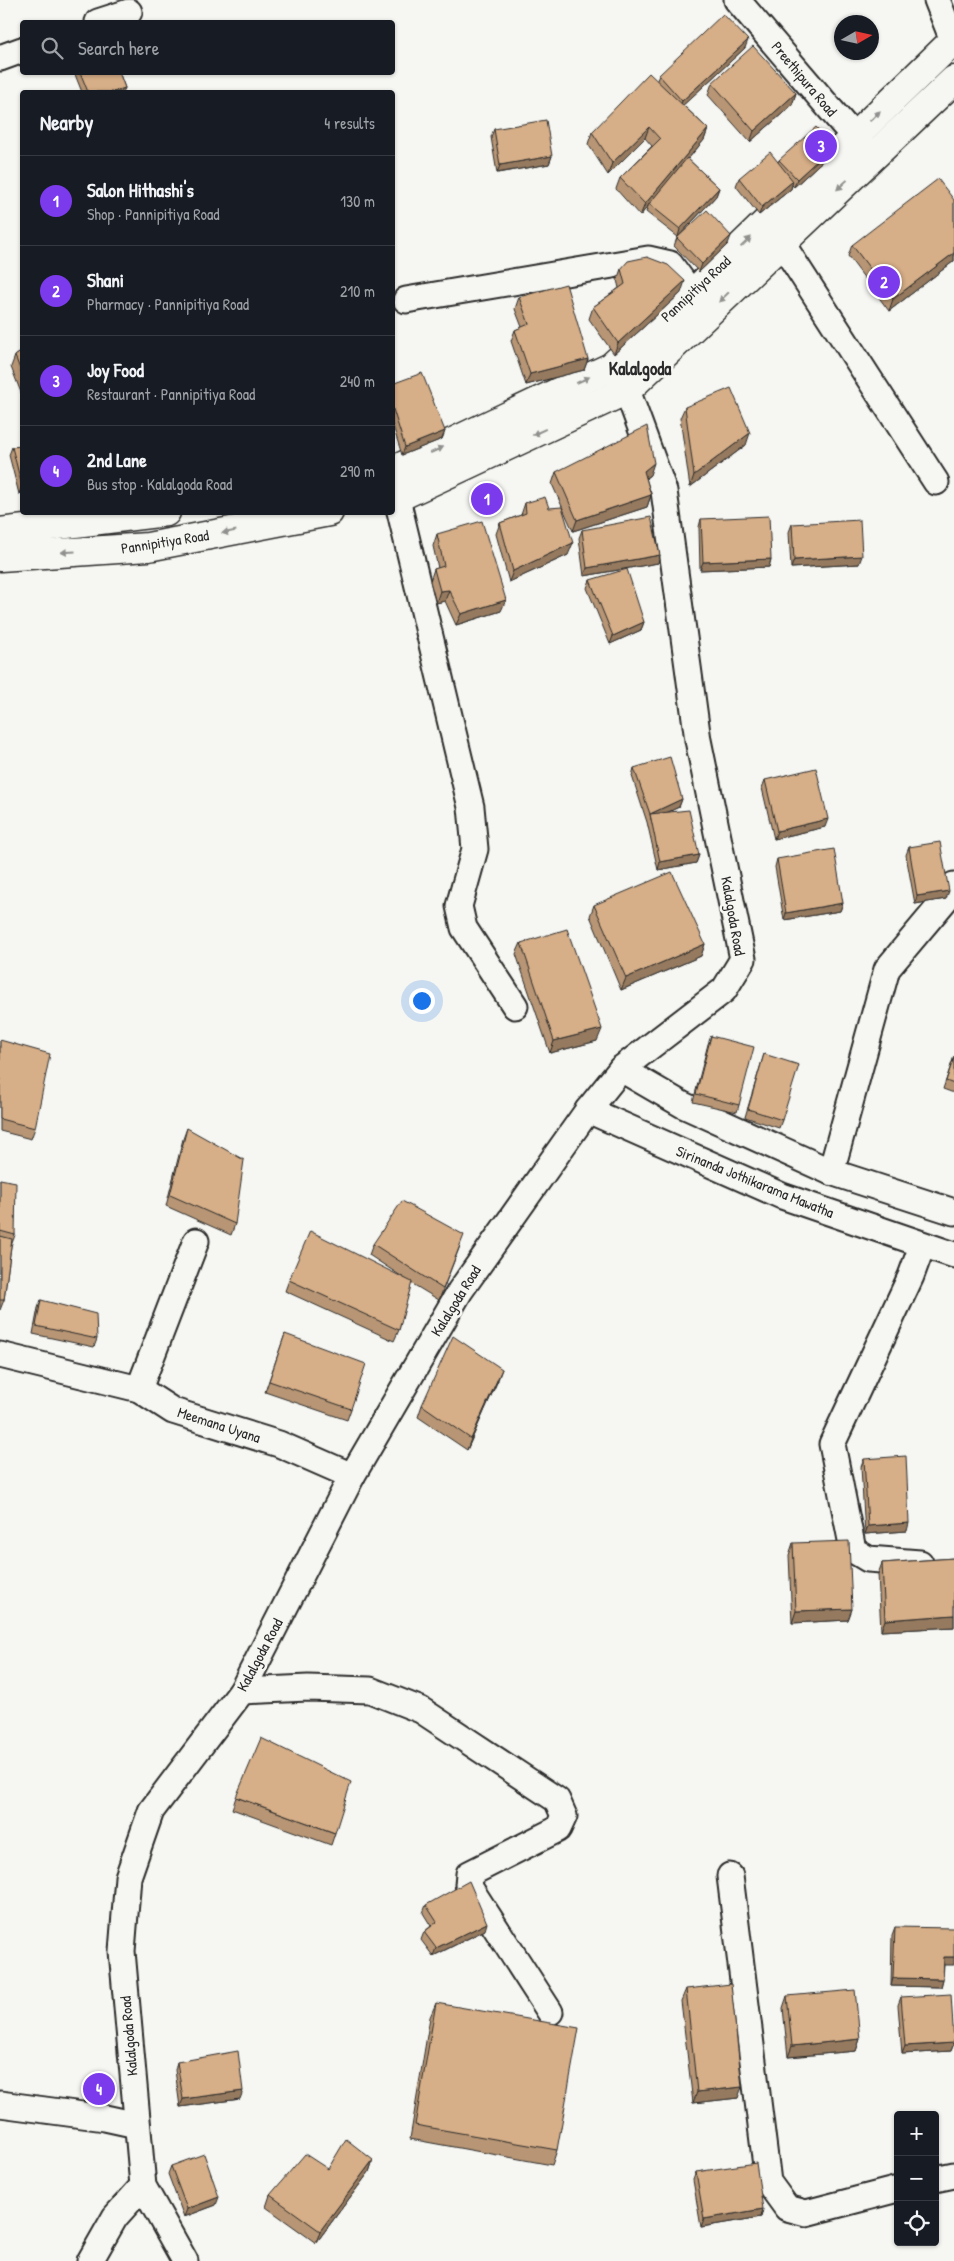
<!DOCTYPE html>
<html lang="en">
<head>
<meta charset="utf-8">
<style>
  body { margin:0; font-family:"Patrick Hand",sans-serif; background:#20242c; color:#f1f3f6 }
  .controls { position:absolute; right:15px; bottom:15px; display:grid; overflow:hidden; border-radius:5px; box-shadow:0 1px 4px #0004 }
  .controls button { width:45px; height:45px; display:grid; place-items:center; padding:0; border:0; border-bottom:1px solid #363941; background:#171b24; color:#f1f3f6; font:25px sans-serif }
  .compass { position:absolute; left:834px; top:15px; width:45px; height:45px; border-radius:50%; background:#171b24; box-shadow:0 1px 4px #0004; rotate:81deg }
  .you { position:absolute; left:421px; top:1000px; width:18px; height:18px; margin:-12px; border:4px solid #fff; border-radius:50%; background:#1a73e8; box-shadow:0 0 0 8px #1a73e833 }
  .badge { display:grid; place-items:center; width:32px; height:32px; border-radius:50%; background:#7c3aed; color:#fff; font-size:16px; font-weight:700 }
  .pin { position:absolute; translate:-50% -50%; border:2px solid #fff; box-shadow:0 1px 5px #0006 }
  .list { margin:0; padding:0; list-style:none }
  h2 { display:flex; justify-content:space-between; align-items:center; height:65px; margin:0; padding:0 20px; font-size:21px }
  h2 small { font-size:16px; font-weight:400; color:#9ea1a6 }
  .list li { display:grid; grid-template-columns:32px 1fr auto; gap:15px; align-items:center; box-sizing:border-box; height:90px; padding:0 20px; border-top:1px solid #363941 }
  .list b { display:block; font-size:19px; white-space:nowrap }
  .list p { margin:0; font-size:16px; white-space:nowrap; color:#9ea1a6 }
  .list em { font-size:16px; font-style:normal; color:#9ea1a6 }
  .icon { flex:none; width:28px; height:28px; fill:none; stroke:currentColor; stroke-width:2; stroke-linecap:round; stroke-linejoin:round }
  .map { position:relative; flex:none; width:954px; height:2261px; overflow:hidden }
  .search { position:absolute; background:#171b24; box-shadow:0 1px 4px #0004; left:20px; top:20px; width:375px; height:55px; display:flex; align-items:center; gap:12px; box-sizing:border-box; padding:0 18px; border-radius:5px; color:#9ea1a6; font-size:19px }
  .panel { position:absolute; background:#171b24; box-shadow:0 1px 4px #0004; left:20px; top:90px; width:375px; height:425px; border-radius:5px }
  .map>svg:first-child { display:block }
</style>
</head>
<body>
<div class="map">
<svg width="954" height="2261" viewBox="0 0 954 2261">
  <rect width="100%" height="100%" fill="#f6f6f2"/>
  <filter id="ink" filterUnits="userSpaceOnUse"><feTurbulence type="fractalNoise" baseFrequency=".02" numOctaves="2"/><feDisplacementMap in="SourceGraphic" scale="10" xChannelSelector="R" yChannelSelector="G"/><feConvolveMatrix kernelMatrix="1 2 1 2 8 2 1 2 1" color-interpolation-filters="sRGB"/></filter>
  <g filter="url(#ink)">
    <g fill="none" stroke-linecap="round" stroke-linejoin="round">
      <g stroke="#2b2b2b" stroke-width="29">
        <g id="minor">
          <polyline points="737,0 867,152"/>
          <polyline points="937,0 954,43"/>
          <polyline points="98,22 129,12"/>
          <polyline points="0,58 22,50"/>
          <polyline points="781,242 936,482"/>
          <polyline points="406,300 648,259 670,264 692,294"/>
          <polyline points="397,499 471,807 475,849 459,906 464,928 515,1006"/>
          <polyline points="621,1069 683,1105 831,1172 954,1212"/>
          <polyline points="588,1110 782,1196 954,1255"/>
          <polyline points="831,1172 887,969 950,894 954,885"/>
          <polyline points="0,1355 139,1389 173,1411 279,1444 352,1476"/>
          <polyline points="139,1389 196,1241"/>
          <polyline points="920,1563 868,1559 853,1550 832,1444 911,1276 922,1246"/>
          <polyline points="242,1691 308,1688 370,1690 421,1710 557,1800 564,1816 558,1829 469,1874 468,1885 550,2012"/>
          <polyline points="730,1876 768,2182 787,2208 806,2213 898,2189"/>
          <polyline points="0,2104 105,2118 137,2125"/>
          <polyline points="935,2179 954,2175"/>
          <polyline points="90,2261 115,2217 143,2186"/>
          <polyline points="185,2261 143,2186 122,1951 128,1877 151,1811 242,1691 352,1476 460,1291 588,1110 621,1069 724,990 743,959 698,740 664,491 627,390 615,373"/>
        </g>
      </g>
      <g stroke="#2b2b2b" stroke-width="31">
        <g id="major">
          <polyline points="392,471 611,367 692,294 954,40"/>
          <polyline points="392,500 627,390 954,80"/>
          <polyline points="0,532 166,512"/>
          <polyline points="0,557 148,547 329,512"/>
        </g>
      </g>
      <use href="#minor" stroke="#f6f6f2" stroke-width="25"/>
      <use href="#major" stroke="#f6f6f2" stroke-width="28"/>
    </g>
    <g fill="#b89674" stroke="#2b2b2b">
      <polygon points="745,48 683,105 708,129 704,140 688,159 719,188 716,196 678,237 646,212 648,206 640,216 616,189 620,178 652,146 645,138 608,175 588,144 592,132 657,80 659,75"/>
      <polygon points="74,72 119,72 125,88 123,92 82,92"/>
      <polygon points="712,83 796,93 792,105 750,142 708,95"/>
      <polygon points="494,129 552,156 549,164 497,173 491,137"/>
      <polygon points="833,146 830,154 794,187 792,185 791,189 759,215 736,186 739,178 778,162 779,160"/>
      <polygon points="954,200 954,261 889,311 848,256 852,245"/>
      <polygon points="677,238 728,244 699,272 674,246"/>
      <polygon points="621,269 681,293 614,354 589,319 593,307 619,288 617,280"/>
      <polygon points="519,297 588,359 584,370 526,385 511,341 515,330 522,327 515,309"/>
      <polygon points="22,351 22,395 11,367 15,356"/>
      <polygon points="392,384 445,431 442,439 402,455 392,423"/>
      <polygon points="685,407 746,445 690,487 680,418"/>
      <polygon points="22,446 22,493 19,494 9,455 12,447"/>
      <polygon points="556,472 650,475 646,478 651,495 647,507 573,531 552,484"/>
      <polygon points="525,503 549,508 568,555 509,582 496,534 500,523 521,515"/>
      <polygon points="701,519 771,559 769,567 700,570 699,527"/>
      <polygon points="792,524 859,564 791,568 789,532"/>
      <polygon points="582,530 660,555 658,563 584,576 579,538"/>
      <polygon points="437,534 501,611 456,625 445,601 436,603 430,581 434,569 438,568 433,546"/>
      <polygon points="590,580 644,622 641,630 610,644 587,588"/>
      <polygon points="634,768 682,799 679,807 668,812 699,855 696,863 658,870 647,822 632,776"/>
      <polygon points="765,780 825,827 774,839 762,788"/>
      <polygon points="909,847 946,899 915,904 906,855"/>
      <polygon points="777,859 843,903 840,911 784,920 775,867"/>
      <polygon points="594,905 705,944 701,956 621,990 590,916"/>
      <polygon points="521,943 597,1041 550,1053 516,954"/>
      <polygon points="711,1036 739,1105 737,1112 693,1102 708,1044"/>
      <polygon points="0,1040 35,1128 31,1139 0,1131"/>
      <polygon points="764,1054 782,1120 779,1128 745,1117"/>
      <polygon points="954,1056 954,1093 943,1089"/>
      <polygon points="187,1128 235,1224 231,1235 166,1206 183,1139"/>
      <polygon points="0,1179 15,1235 11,1246 4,1300 0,1310"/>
      <polygon points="373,1244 460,1246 439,1300 411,1283 399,1330 394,1341 285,1291 289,1280 407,1280 369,1255"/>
      <polygon points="41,1300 97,1339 94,1347 33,1334 38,1308"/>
      <polygon points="285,1334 351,1409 347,1420 265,1392"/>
      <polygon points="498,1380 467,1450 418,1417 422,1405"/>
      <polygon points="864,1459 907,1531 865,1534 861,1467"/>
      <polygon points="793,1543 852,1609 848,1620 792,1623 789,1555"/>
      <polygon points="954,1558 954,1627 881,1631 878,1574 882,1563"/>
      <polygon points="236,1797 335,1833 331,1845 232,1809"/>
      <polygon points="426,1905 485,1930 433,1956 421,1940 424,1932 431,1926 423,1913"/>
      <polygon points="895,1927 944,1965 943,1979 941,1987 891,1986 892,1935"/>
      <polygon points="686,1989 738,2098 693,2103 681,2001"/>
      <polygon points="787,1996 860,2039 856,2051 788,2057 783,2008"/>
      <polygon points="901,1997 954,2043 951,2051 902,2054 898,2005"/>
      <polygon points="436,2003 557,2150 552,2165 410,2139 430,2017"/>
      <polygon points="177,2062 240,2099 180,2107 175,2070"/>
      <polygon points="373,2160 369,2172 316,2243 266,2207 270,2195 328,2169"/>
      <polygon points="171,2166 216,2205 184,2217 168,2174"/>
      <polygon points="696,2172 763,2209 761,2217 701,2227 693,2180"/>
    </g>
    <g fill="#967a5e" stroke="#2b2b2b">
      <polygon points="748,40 745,48 679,109 682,101"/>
      <polygon points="125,88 123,92 112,92"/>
      <polygon points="796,93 792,105 750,142 754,131"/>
      <polygon points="649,127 645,138 608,175 612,163"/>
      <polygon points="708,129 704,140 650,204 649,204 648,206 640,216 645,204"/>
      <polygon points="833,146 830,154 794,187 797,179"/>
      <polygon points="552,156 549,164 497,173 500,165"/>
      <polygon points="793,181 791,189 759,215 762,207"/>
      <polygon points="719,188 716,196 678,237 680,229"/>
      <polygon points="731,236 728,244 699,272 702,264"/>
      <polygon points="954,253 954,261 889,311 893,299"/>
      <polygon points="685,281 681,293 614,354 618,343"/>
      <polygon points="588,359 584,370 526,385 530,374"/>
      <polygon points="445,431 442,439 402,455 405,447"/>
      <polygon points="750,433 746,445 690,487 694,475"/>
      <polygon points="654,463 650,475 640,482 644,471"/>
      <polygon points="22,486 22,493 19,494"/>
      <polygon points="651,495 647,507 573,531 577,520"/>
      <polygon points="573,543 568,555 509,582 513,571"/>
      <polygon points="660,555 658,563 584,576 587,568"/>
      <polygon points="862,556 859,564 791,568 794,560"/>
      <polygon points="771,559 769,567 700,570 703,562"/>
      <polygon points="449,590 445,601 436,603 440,591"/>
      <polygon points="506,600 501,611 456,625 461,614"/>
      <polygon points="644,622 641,630 610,644 613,636"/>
      <polygon points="682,799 679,807 651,820 650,814"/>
      <polygon points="828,819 825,827 774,839 777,831"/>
      <polygon points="699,855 696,863 658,870 660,862"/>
      <polygon points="949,891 946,899 915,904 917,896"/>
      <polygon points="843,903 840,911 784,920 786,913"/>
      <polygon points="705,944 701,956 621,990 626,978"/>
      <polygon points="602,1029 597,1041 550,1053 554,1041"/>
      <polygon points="502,1369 498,1380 467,1450 471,1439"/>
      <polygon points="909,1523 907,1531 865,1534 868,1526"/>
      <polygon points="852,1609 848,1620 792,1623 796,1611"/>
      <polygon points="954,1615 954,1627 881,1631 885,1620"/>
      <polygon points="487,1923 485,1930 433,1956 436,1948"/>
      <polygon points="944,1957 954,1957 954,1965 941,1965"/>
      <polygon points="893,1978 943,1979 941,1987 891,1986"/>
      <polygon points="860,2039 856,2051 788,2057 792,2046"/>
      <polygon points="954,2043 951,2051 902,2054 905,2046"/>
      <polygon points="742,2087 738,2098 693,2103 697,2092"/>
      <polygon points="243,2091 240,2099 180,2107 183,2099"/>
      <polygon points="373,2160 369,2172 316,2243 320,2231"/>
      <polygon points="219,2197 216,2205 184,2217 187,2209"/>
      <polygon points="763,2209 761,2217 701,2227 704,2219"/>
    </g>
    <g fill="#d6ae87" stroke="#2b2b2b">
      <polygon points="723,14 748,40 682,101 659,75"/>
      <polygon points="753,46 796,93 754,131 712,83"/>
      <polygon points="80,72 119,72 125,88 112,92 88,92"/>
      <polygon points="649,73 708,129 645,204 620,178 660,139 649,127 612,163 592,132"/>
      <polygon points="546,120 552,156 500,165 494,129"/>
      <polygon points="816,127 833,146 797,179 779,160"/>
      <polygon points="770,152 793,181 762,207 739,178"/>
      <polygon points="687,158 719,188 680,229 649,204"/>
      <polygon points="938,179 954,200 954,253 893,299 852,245"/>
      <polygon points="707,210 731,236 702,264 677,238"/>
      <polygon points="647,257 668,265 685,281 618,343 593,307 625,284 621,269 628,261"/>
      <polygon points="566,284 588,359 530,374 515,330 529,324 519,297"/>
      <polygon points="22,351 22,374 15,356"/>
      <polygon points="422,373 445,431 405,447 392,406 392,384"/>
      <polygon points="731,388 750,433 694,475 685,407"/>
      <polygon points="647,426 654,463 644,471 651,495 577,520 556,472"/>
      <polygon points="22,446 22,486 12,447"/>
      <polygon points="545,497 549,508 562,507 573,543 513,571 500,523 526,513 525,503"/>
      <polygon points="769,516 771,559 703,562 701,519"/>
      <polygon points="651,517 660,555 587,568 582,530"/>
      <polygon points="860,520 862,556 794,560 792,524"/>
      <polygon points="482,521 506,600 461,614 449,590 440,591 434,569 444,566 437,534"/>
      <polygon points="627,569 644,622 613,636 590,580"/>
      <polygon points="670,757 682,799 650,814 634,768"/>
      <polygon points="816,768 828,819 777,831 765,780"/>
      <polygon points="689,810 699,855 660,862 650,814"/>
      <polygon points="940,842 949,891 917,896 909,847"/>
      <polygon points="834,849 843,903 786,913 777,859"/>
      <polygon points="672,872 705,944 626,978 594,905"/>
      <polygon points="567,929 602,1029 554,1041 521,943"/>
      <polygon points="711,1036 754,1047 739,1105 696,1094"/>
      <polygon points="0,1040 50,1054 35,1128 0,1119"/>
      <polygon points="764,1054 799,1065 782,1120 748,1109"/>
      <polygon points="954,1057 954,1084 946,1081"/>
      <polygon points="187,1128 244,1160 235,1224 170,1195"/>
      <polygon points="0,1179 16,1182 15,1235 0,1231"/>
      <polygon points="402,1201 464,1235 443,1289 373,1244"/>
      <polygon points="310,1231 412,1282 399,1330 289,1280"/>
      <polygon points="0,1236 12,1239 4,1300 0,1300"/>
      <polygon points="41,1300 96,1314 97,1339 36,1326"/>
      <polygon points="285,1334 366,1364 351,1409 269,1381"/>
      <polygon points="453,1336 502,1369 471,1439 422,1405"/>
      <polygon points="906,1456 909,1523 868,1526 864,1459"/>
      <polygon points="849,1541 852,1609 796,1611 793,1543"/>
      <polygon points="954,1558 954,1615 885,1620 882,1563"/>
      <polygon points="261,1738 351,1782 335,1833 236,1797"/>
      <polygon points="469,1881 487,1923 436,1948 424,1932 437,1922 426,1905"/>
      <polygon points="895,1927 954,1928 954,1957 944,1957 943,1979 893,1978"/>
      <polygon points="731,1984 742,2087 697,2092 686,1989"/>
      <polygon points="855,1990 860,2039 792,2046 787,1996"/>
      <polygon points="951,1994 954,2043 905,2046 901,1997"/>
      <polygon points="436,2003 579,2028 557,2150 415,2125"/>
      <polygon points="238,2051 243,2091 183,2099 177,2062"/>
      <polygon points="346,2139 373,2160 320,2231 270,2195 305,2154 328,2169"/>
      <polygon points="204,2154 219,2197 187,2209 171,2166"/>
      <polygon points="756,2163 763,2209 704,2219 696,2172"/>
    </g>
    <defs><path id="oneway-solid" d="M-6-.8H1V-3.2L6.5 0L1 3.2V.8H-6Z" transform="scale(1.25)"/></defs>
    <g fill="#90908e">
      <use href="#oneway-solid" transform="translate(875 116) rotate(-44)"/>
      <use href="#oneway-solid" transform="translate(842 185) rotate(137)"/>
      <use href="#oneway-solid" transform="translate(746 242) rotate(-44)"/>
      <use href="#oneway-solid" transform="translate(724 297) rotate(136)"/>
      <use href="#oneway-solid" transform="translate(583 380) rotate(-25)"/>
      <use href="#oneway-solid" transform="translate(539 432) rotate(155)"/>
      <use href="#oneway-solid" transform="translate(437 450) rotate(-25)"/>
      <use href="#oneway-solid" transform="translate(229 532) rotate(169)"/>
      <use href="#oneway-solid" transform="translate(68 552) rotate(176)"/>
    </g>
  </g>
  <g text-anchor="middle" stroke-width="5" stroke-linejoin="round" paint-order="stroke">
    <g font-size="15" fill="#2b2b2b" stroke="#f6f6f2">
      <text transform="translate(804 79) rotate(50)" y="5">Preethipura Road</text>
      <text transform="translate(696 289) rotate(-43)" y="5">Pannipitiya Road</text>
      <text transform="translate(165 542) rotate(-9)" y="5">Pannipitiya Road</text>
      <text transform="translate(733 916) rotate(80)" y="5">Kalalgoda Road</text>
      <text transform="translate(755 1182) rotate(22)" y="5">Sirinanda Jothikarama Mawatha</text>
      <text transform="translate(456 1301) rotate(-58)" y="5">Kalalgoda Road</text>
      <text transform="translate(219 1425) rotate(18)" y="5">Meemana Uyana</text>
      <text transform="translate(260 1655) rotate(-62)" y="5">Kalalgoda Road</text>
      <text transform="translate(129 2036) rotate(-95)" y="5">Kalalgoda Road</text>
    </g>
    <g font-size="18" font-weight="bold" fill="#2b2b2b" stroke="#f6f6f2">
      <text x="640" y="375">Kalalgoda</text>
    </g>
  </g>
</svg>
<div class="controls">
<button>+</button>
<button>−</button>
<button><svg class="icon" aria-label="locate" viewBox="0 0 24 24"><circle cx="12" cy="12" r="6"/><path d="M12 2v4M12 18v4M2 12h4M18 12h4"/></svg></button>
</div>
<svg class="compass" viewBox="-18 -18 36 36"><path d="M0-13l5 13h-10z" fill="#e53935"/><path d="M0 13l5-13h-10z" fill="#9ea1a6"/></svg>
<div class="you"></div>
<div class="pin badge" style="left:487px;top:499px">1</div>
<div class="pin badge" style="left:884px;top:282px">2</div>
<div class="pin badge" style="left:821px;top:146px">3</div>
<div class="pin badge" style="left:99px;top:2089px">4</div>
<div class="search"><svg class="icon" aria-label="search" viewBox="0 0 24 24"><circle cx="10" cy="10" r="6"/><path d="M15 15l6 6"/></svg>Search here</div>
<section class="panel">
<h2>Nearby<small>4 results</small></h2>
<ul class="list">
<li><span class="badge">1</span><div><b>Salon Hithashi's</b><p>Shop · Pannipitiya Road</p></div><em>130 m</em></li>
<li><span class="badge">2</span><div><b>Shani</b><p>Pharmacy · Pannipitiya Road</p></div><em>210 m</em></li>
<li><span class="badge">3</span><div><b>Joy Food</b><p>Restaurant · Pannipitiya Road</p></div><em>240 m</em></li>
<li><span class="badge">4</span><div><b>2nd Lane</b><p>Bus stop · Kalalgoda Road</p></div><em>290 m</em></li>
</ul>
</section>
</div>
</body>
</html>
